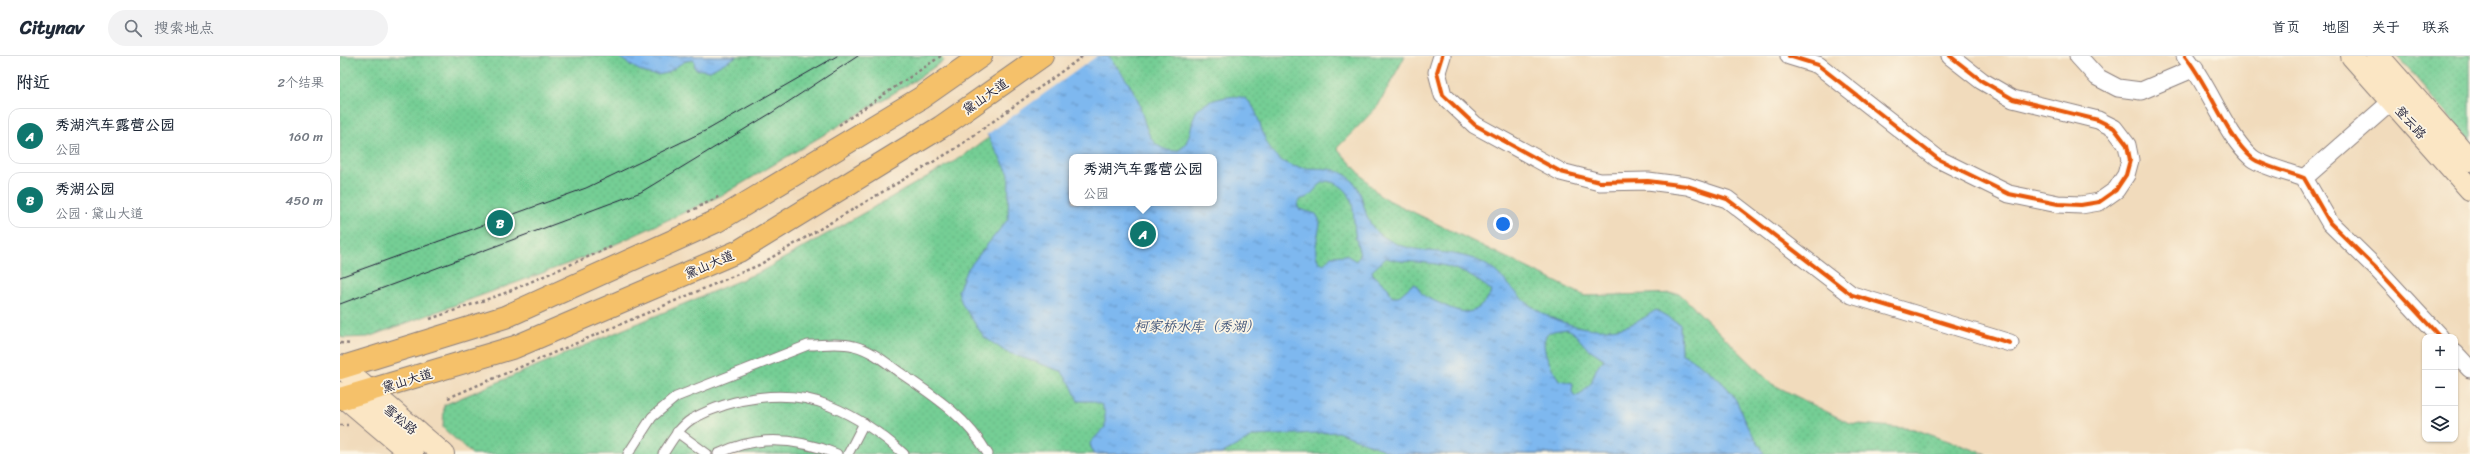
<!DOCTYPE html>
<html lang="zh">
<head>
<meta charset="utf-8">
<style>
  body { margin:0; font-family:Sriracha,"LXGW WenKai TC",sans-serif; background:#f2f2f3; color:#1f2937 }
  .controls { position:absolute; right:12px; bottom:12px; display:grid; overflow:hidden; border-radius:8px; box-shadow:0 1px 3px #0004 }
  .controls button { width:36px; height:36px; display:grid; place-items:center; padding:0; border:0; border-bottom:1px solid #e0e1e3; background:#fff; color:#1f2937; font:20px sans-serif }
  .you { position:absolute; left:1163px; top:168px; width:14px; height:14px; margin:-10px; border:3px solid #fff; border-radius:50%; background:#1a73e8; box-shadow:0 0 0 6px #1a73e833 }
  .badge { display:grid; place-items:center; width:26px; height:26px; border-radius:50%; background:#0f766e; color:#fff; font-size:13px; font-weight:700 }
  .pin { position:absolute; translate:-50% -50%; border:2px solid #fff; box-shadow:0 1px 4px #0006 }
  .popup { position:absolute; left:729px; top:98px; width:148px; height:52px; box-sizing:border-box; display:grid; place-content:center; border-radius:8px; background:#fff; filter:drop-shadow(0 1px 3px #0005); font-size:13px; white-space:nowrap; color:#747a83 }
  .popup b { font-size:15px; color:#1f2937 }
  .popup::after { content:''; position:absolute; left:50%; top:100%; margin-left:-8px; border:8px solid transparent; border-top-color:#fff }
  .list { margin:0; padding:0; list-style:none }
  h2 { display:flex; justify-content:space-between; align-items:center; height:52px; margin:0; padding:0 16px; font-size:17px }
  h2 small { font-size:13px; font-weight:400; color:#747a83 }
  .list li { display:grid; grid-template-columns:26px 1fr auto; gap:12px; align-items:center; box-sizing:border-box; height:56px; margin:0 8px 8px; padding:0 8px; border:1px solid #e0e1e3; border-radius:12px }
  .list b { display:block; font-size:15px; white-space:nowrap }
  .list p { margin:0; font-size:13px; white-space:nowrap; color:#747a83 }
  .list em { font-size:13px; font-style:normal; color:#747a83 }
  .icon { flex:none; width:22px; height:22px; fill:none; stroke:currentColor; stroke-width:2; stroke-linecap:round; stroke-linejoin:round }
  .map { position:relative; flex:none; width:2130px; height:398px; overflow:hidden }
  header { display:flex; align-items:center; gap:24px; box-sizing:border-box; height:56px; padding:0 20px; background:#fff; border-bottom:1px solid #e0e1e3 }
  header strong { font-size:19px }
  nav { display:flex; gap:22px; margin-inline-start:auto; font-size:14px }
  .search { width:280px; height:36px; background:#f2f2f3; display:flex; align-items:center; gap:10px; box-sizing:border-box; padding:0 14px; border-radius:22px; color:#747a83; font-size:15px }
  main { display:flex }
  aside { flex:1; background:#fff }
  .map>svg:first-child { display:block }
</style>
</head>
<body>
<header>
<strong>Citynav</strong>
<div class="search"><svg class="icon" aria-label="search" viewBox="0 0 24 24"><circle cx="10" cy="10" r="6"/><path d="M15 15l6 6"/></svg>搜索地点</div>
<nav><a>首页</a><a>地图</a><a>关于</a><a>联系</a></nav>
</header>
<main>
<aside>
<h2>附近<small>2个结果</small></h2>
<ul class="list">
<li><span class="badge">A</span><div><b>秀湖汽车露营公园</b><p>公园</p></div><em>160 m</em></li>
<li><span class="badge">B</span><div><b>秀湖公园</b><p>公园 · 黛山大道</p></div><em>450 m</em></li>
</ul>
</aside>
<div class="map">
<svg width="2130" height="398" viewBox="0 0 2130 398">
  <defs>
    <pattern id="park-dots" width="8" height="8" patternUnits="userSpaceOnUse"><rect width="8" height="8" fill="#75ce94"/><path d="M2 2h.1M6 6h.1" fill="none" stroke="#65b180" stroke-width="1.8" stroke-linecap="round"/></pattern>
    <pattern id="water-ripples" width="26" height="14" patternUnits="userSpaceOnUse"><rect width="26" height="14" fill="#7eb8ef"/><path d="M2 4q2-2 4 0t4 0M15 11q2-2 4 0t4 0" fill="none" stroke="#6795c3"/></pattern>
  </defs>
  <rect width="100%" height="100%" fill="#fcf5e5"/>
  <filter id="ink" filterUnits="userSpaceOnUse"><feTurbulence type="fractalNoise" baseFrequency=".025" numOctaves="2"/><feDisplacementMap in="SourceGraphic" scale="8" xChannelSelector="R" yChannelSelector="G"/><feConvolveMatrix kernelMatrix="1 2 1 2 8 2 1 2 1" color-interpolation-filters="sRGB"/></filter>
  <filter id="wash" filterUnits="userSpaceOnUse"><feTurbulence type="fractalNoise" baseFrequency=".012" numOctaves="4" result="noise"/><feDisplacementMap in="SourceGraphic" scale="16" xChannelSelector="R" yChannelSelector="G"/><feGaussianBlur stdDeviation="0.9" result="paint"/><feColorMatrix in="noise" values="0 0 0 0 0 0 0 0 0 0 0 0 0 0 0 0 0 1.4 0 .05"/><feComposite in="paint" operator="in"/></filter>
  <g filter="url(#wash)">
    <rect width="100%" height="100%" fill="#f1dbbc"/>
    <g fill="url(#park-dots)" stroke="#4c7868" fill-rule="evenodd">
      <polygon points="0,0 610,0 574,25 386,137 254,198 28,281 3,282 0,279"/>
      <path d="M764,0H1065L1038,50L997,92L1040,140L1245,240L1339,237L1432,328L1509,367L1574,373L1646,398H132L103,372L104,349L422,215L620,102ZM732,101H874V147H732Z"/>
      <polygon points="2057,0 2130,0 2130,84"/>
    </g>
    <g fill="url(#water-ripples)" stroke="#506d95" fill-rule="evenodd">
      <path d="M277,0H397L370,15L355,13L354,4C341,4 337,12 326,17C308,24 291,9 277,0Z"/>
      <path d="M603,0H768C778,12 789,26 796,40C804,56 804,83 822,92C852,106 849,67 856,56C861,48 872,44 882,42C889,41 896,39 904,42C922,51 918,85 938,102C959,120 983,106 1004,118C1030,133 1017,162 1041,179C1069,200 1103,192 1134,203C1157,211 1168,230 1185,245C1211,268 1261,282 1294,267C1302,264 1309,258 1316,254L1340,268L1341,297C1362,309 1386,325 1397,346C1401,355 1404,364 1408,372C1413,381 1420,387 1424,398H1054L998,376L914,380L881,398H753L750,387L765,371V357L762,349L752,345H738L731,329L721,315L666,296L644,281L622,248L618,235L626,215L668,163L669,118ZM732,101H874V147H732ZM987,125C1017,131 1012,153 1015,177C1016,184 1018,191 1020,199L1016,205L1006,199L991,200L984,208L980,207C971,197 979,179 980,167C980,164 977,160 976,158L959,153L957,149L961,143C973,142 975,128 987,125ZM1046,202C1063,207 1079,205 1096,208C1117,211 1136,222 1152,235C1137,262 1124,259 1099,247C1087,241 1083,243 1077,229L1073,228L1058,241H1052L1048,232L1033,219L1032,215ZM1227,273L1233,276L1246,291L1264,303L1256,313L1251,327L1240,339L1235,340L1232,336L1233,327L1219,324C1213,314 1194,284 1211,276C1215,274 1222,274 1227,273Z"/>
    </g>
    <polygon fill="#f1dbbc" points="601,0 757,0 645,80"/>
  </g>
  <g filter="url(#ink)">
    <g fill="none" stroke-linecap="round" stroke-linejoin="round">
      <g stroke="#8a7e7c" stroke-width="11">
        <g id="lane">
          <polyline points="337,376 367,398"/>
          <path d="M288,398L312,361L336,341L468,289C483,289 500,286 514,290C531,294 545,306 559,316C594,340 626,360 648,398"/>
          <path d="M323,398C331,386 339,371 352,363C392,341 447,332 490,350C517,361 543,379 564,398"/>
          <path d="M378,398C417,378 457,382 497,398"/>
          <polyline points="508,398 524,367"/>
        </g>
      </g>
      <g stroke="#8a7e7c" stroke-width="19">
        <g id="street">
          <polyline points="1102,0 1097,16 1103,39 1135,69 1221,116 1260,126 1308,125 1347,130 1387,143 1512,239 1670,287"/>
          <polyline points="1449,0 1478,9 1598,103 1669,138 1718,148 1741,149 1759,146 1776,134 1786,119 1790,104 1787,89 1774,72 1758,64 1673,43 1642,25 1610,0"/>
          <polyline points="1738,0 1757,21 1778,32 1801,35 1855,12"/>
          <path d="M1845,0C1869,29 1886,80 1912,102C1922,110 1951,117 1964,122L1990,167L2037,213L2100,281"/>
          <polyline points="1964,122 2052,45"/>
          <polyline points="2115,297 2130,313"/>
        </g>
      </g>
      <g stroke="#8a7e7c" stroke-width="24">
        <g id="secondary">
          <polyline points="2012,0 2130,133"/>
          <polyline points="2038,0 2130,104"/>
          <polyline points="0,310 103,398"/>
          <polyline points="0,337 72,398"/>
        </g>
      </g>
      <g stroke="#8a7e7c" stroke-width="24">
        <g id="primary">
          <polyline points="0,312 165,261 377,165 581,42 641,0"/>
          <polyline points="0,343 175,291 399,195 601,71 702,0"/>
        </g>
      </g>
      <g stroke="#8a7e7c" stroke-width="2.5" stroke-dasharray="3 3" stroke-linecap="butt">
        <polyline points="499,69 601,0"/>
        <polyline points="349,156 380,140"/>
        <polyline points="90,263 165,237 273,190"/>
        <polyline points="0,287 11,288"/>
        <polyline points="108,342 419,209 615,93 743,0"/>
        <polyline points="0,369 8,369"/>
      </g>
      <use href="#lane" stroke="#fff" stroke-width="9"/>
      <use href="#street" stroke="#fff" stroke-width="17"/>
      <use href="#secondary" stroke="#fbe6c4" stroke-width="22"/>
      <use href="#primary" stroke="#f5c16b" stroke-width="22"/>
      <g stroke="#22223b" stroke-width="1">
        <polyline points="0,221 246,132 369,73 497,0"/>
        <polyline points="0,248 301,136 433,56 518,0"/>
      </g>
      <g stroke="#fcf5e5" stroke-width="6">
        <g id="cycleway">
          <polyline points="1102,0 1097,16 1103,39 1135,69 1221,116 1260,126 1308,125 1347,130 1387,143 1512,239 1670,287"/>
          <polyline points="1449,0 1478,9 1598,103 1669,138 1718,148 1741,149 1759,146 1776,134 1786,119 1790,104 1787,89 1774,72 1758,64 1673,43 1642,25 1610,0"/>
          <path d="M1845,0C1869,29 1886,80 1912,102C1922,110 1951,117 1964,122L1990,167L2037,213L2100,281"/>
        </g>
      </g>
      <use href="#cycleway" stroke="#e8590c" stroke-width="4"/>
    </g>
  </g>
  <g text-anchor="middle" stroke-width="3.5" stroke-linejoin="round" paint-order="stroke">
    <g font-size="13" fill="#22223b" stroke="#fcf5e5">
      <text transform="translate(645 40) rotate(-35)" y="5">黛山大道</text>
      <text transform="translate(2071 66) rotate(48)" y="5">登云路</text>
      <text transform="translate(369 208) rotate(-23)" y="5">黛山大道</text>
      <text transform="translate(67 324) rotate(-17)" y="5">黛山大道</text>
      <text transform="translate(61 363) rotate(40)" y="5">雪松路</text>
    </g>
    <g font-size="14" font-style="italic" fill="#42567a" stroke="#fcf5e5">
      <text x="857" y="275">柯家桥水库（秀湖）</text>
    </g>
  </g>
</svg>
<div class="controls">
<button>+</button>
<button>−</button>
<button><svg class="icon" aria-label="layers" viewBox="0 0 24 24"><path d="M12 4l9 5-9 5-9-5zM3 14l9 5 9-5"/></svg></button>
</div>
<div class="you"></div>
<div class="pin badge" style="left:803px;top:178px">A</div>
<div class="popup"><b>秀湖汽车露营公园</b>公园</div>
<div class="pin badge" style="left:160px;top:167px">B</div>
</div>
</main>
</body>
</html>
